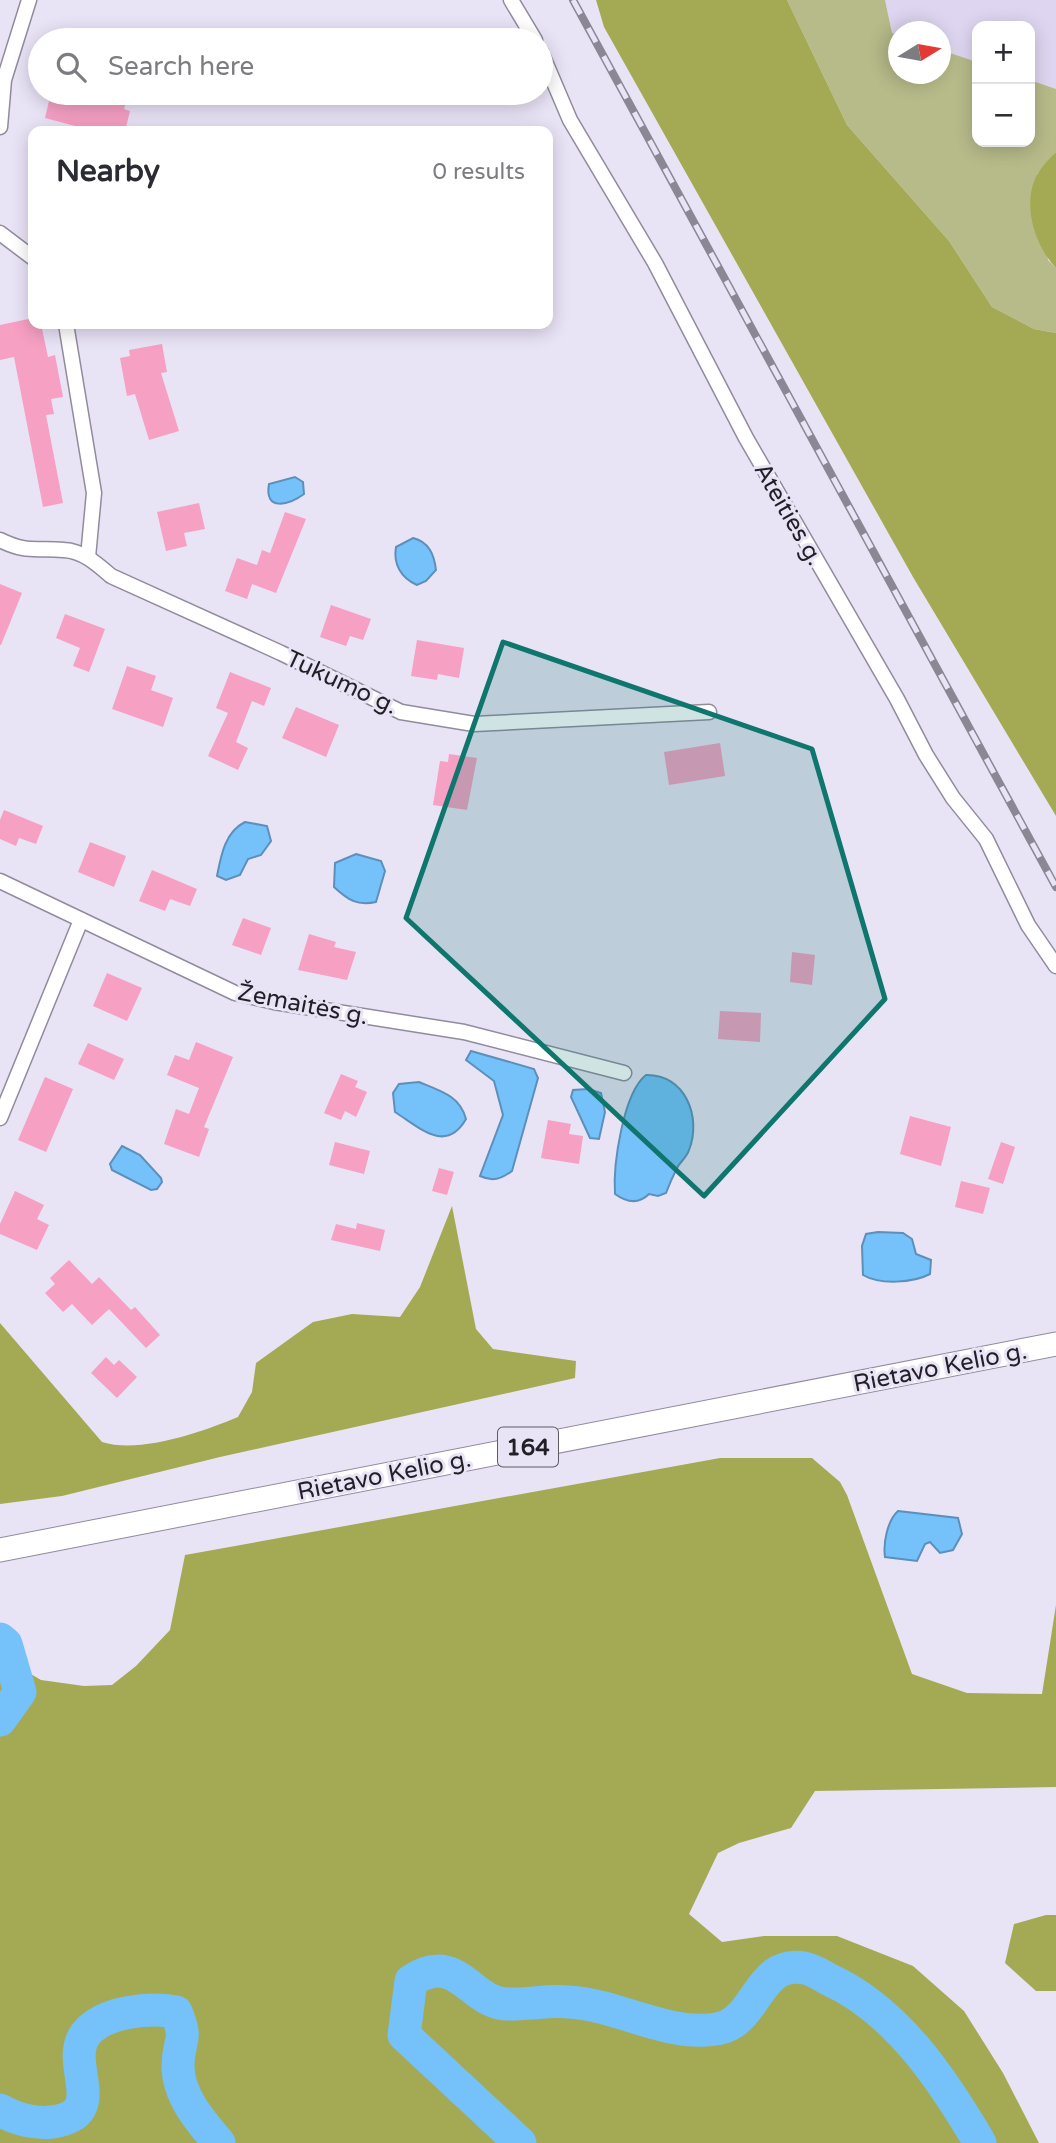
<!DOCTYPE html>
<html lang="en">
<head>
<meta charset="utf-8">
<style>
  body { margin:0; font-family:"Varela Round",sans-serif; background:#f2f2f3; color:#2b2b33 }
  .controls { position:absolute; right:21px; top:21px; display:grid; overflow:hidden; border-radius:14px; box-shadow:0 4px 18px #0003 }
  .controls button { width:63px; height:63px; display:grid; place-items:center; padding:0; border:0; border-bottom:2px solid #e1e1e2; background:#fff; color:#2b2b33; font:35px sans-serif }
  .compass { position:absolute; left:888px; top:21px; width:63px; height:63px; border-radius:50%; background:#fff; box-shadow:0 4px 18px #0003; rotate:79deg }
  .list { margin:0; padding:0; list-style:none }
  h2 { display:flex; justify-content:space-between; align-items:center; height:91px; margin:0; padding:0 28px; font-size:30px }
  h2 small { font-size:23px; font-weight:400; color:#7c7c81 }
  .icon { flex:none; width:38px; height:38px; fill:none; stroke:currentColor; stroke-width:2; stroke-linecap:round; stroke-linejoin:round }
  .map { position:relative; flex:none; width:1056px; height:2143px; overflow:hidden }
  .search { position:absolute; background:#fff; box-shadow:0 4px 18px #0003; left:28px; top:28px; width:525px; height:77px; display:flex; align-items:center; gap:18px; box-sizing:border-box; padding:0 24px; border-radius:38px; color:#7c7c81; font-size:26px }
  .panel { position:absolute; background:#fff; box-shadow:0 4px 18px #0003; left:28px; top:126px; width:525px; height:203px; border-radius:14px }
  .map>svg:first-child { display:block }
</style>
</head>
<body>
<div class="map">
<svg width="1056" height="2143" viewBox="0 0 1056 2143">
  <rect width="100%" height="100%" fill="#e9e3f6"/>
  <polygon fill="#ded6f0" points="885,0 1056,0 1056,89 1030,80 1030,26 977,26 977,62 941,50 940,32 898,32 898,35 892,33"/>
  <polygon fill="#b7bb8a" points="787,0 885,0 892,33 898,35 898,74 940,74 941,50 977,62 977,142 1030,142 1030,80 1056,89 1056,152 1037,174 1048,260 1056,268 1056,333 1034,329 992,307 949,241 847,125"/>
  <g fill="#a4aa53">
    <polygon points="596,0 787,0 847,125 949,241 992,307 1034,329 1056,333 1056,816 913,577 604,27"/>
    <path d="M1056,152V268C1034,245 1021,202 1038,173C1043,165 1050,158 1056,152Z"/>
    <path d="M452,1206L476,1329L493,1349L576,1361L575,1378L220,1457L62,1496L0,1504V1323L102,1442C140,1454 202,1432 238,1417L252,1392L256,1363L313,1322L352,1314L400,1317L420,1287Z"/>
    <polygon points="720,1458 812,1458 840,1482 847,1495 912,1674 967,1693 1042,1694 1056,1605 1056,1787 815,1791 791,1828 739,1843 718,1853 689,1914 722,1942 764,1936 837,1936 913,1966 964,2011 1003,2073 1039,2143 0,2143 0,1656 41,1680 84,1686 112,1685 136,1666 170,1630 185,1555"/>
    <polygon points="1046,1915 1056,1915 1056,1991 1036,1991 1005,1963 1014,1924"/>
  </g>
  <g fill="#75c1fa" stroke="#5c90ba" stroke-width="2">
    <path d="M295,477L303,482L304,494C289,505 264,512 269,484Z"/>
    <path d="M413,538C429,542 434,554 436,570L426,581L417,585C401,578 393,564 396,547Z"/>
    <path d="M245,822L267,826L271,841L261,855L248,859L240,875L226,880L217,876C221,855 225,832 245,822Z"/>
    <path d="M356,854L381,861L385,871L376,902C357,906 348,900 334,887L335,863Z"/>
    <path d="M471,1051L534,1069L538,1078L512,1171C501,1179 493,1182 480,1176L503,1115L494,1081L466,1060Z"/>
    <path d="M646,1075C685,1074 702,1117 689,1150C687,1157 680,1162 677,1168C673,1176 669,1185 666,1193L658,1196L649,1194C638,1205 626,1202 615,1194C613,1165 623,1093 646,1075Z"/>
    <path d="M419,1082C441,1091 460,1096 466,1119C446,1154 420,1128 395,1112L393,1093L399,1084Z"/>
    <polygon points="588,1089 601,1093 605,1112 599,1139 590,1138 571,1097 573,1090"/>
    <polygon points="122,1146 140,1155 161,1178 162,1182 157,1189 151,1190 112,1170 110,1164"/>
    <path d="M878,1232L903,1233L912,1239L916,1254L931,1260L930,1274C913,1283 880,1285 863,1275L862,1246L866,1234Z"/>
    <path d="M898,1511L958,1518L962,1534L953,1550L940,1553L930,1542L925,1544L917,1561L885,1557C883,1544 887,1521 898,1511Z"/>
  </g>
  <g fill="none" stroke-linecap="round" stroke-linejoin="round">
    <g stroke="#75c1fa" stroke-width="33">
      <polyline points="0,1639 6,1644 20,1692 0,1720"/>
      <path d="M0,2110C15,2119 35,2124 52,2122C111,2114 64,2065 85,2035C102,2011 151,2007 176,2012C189,2043 178,2038 178,2066C178,2096 201,2122 219,2143"/>
      <path d="M520,2143L404,2035L411,1981C457,1950 469,2001 505,2004C526,2005 548,2000 569,2002C605,2004 641,2022 676,2028C691,2031 715,2032 729,2025C758,2010 762,1960 804,1968C812,1969 821,1975 828,1979C897,2010 943,2080 980,2143"/>
    </g>
  </g>
  <g fill="#f6a0c4">
    <polygon points="51,93 129,93 124,109 130,111 125,131 94,131 45,118"/>
    <polygon points="33,318 33,324 41,324 48,357 55,355 63,397 51,399 54,414 46,415 63,503 43,507 14,357 0,360 0,325"/>
    <polygon points="162,344 167,372 161,373 179,431 149,440 135,394 127,396 120,358 130,356 129,350"/>
    <polygon points="199,503 205,529 184,533 187,546 166,551 157,512"/>
    <polygon points="285,512 306,519 276,593 252,584 247,599 225,591 237,558 257,565 262,550 270,553"/>
    <polygon points="0,584 22,593 1,645 0,645"/>
    <polygon points="331,605 371,619 363,640 350,636 346,646 320,637"/>
    <polygon points="65,614 105,629 89,672 73,666 80,648 56,638"/>
    <polygon points="417,640 464,648 459,678 438,674 437,680 411,676"/>
    <polygon points="127,666 156,676 151,690 173,698 163,727 112,709"/>
    <polygon points="230,672 271,688 264,706 252,701 236,742 248,748 238,770 208,756 228,713 216,708"/>
    <polygon points="296,707 339,725 326,757 282,738"/>
    <polygon points="720,743 725,776 669,785 664,752"/>
    <polygon points="449,754 477,758 467,810 433,805 440,761 448,762"/>
    <polygon points="4,810 43,826 36,844 19,838 16,846 0,839 0,820"/>
    <polygon points="90,842 126,856 114,887 78,872"/>
    <polygon points="152,870 197,889 190,906 170,899 165,911 139,901"/>
    <polygon points="243,918 271,928 261,955 232,945"/>
    <polygon points="309,934 336,942 334,947 356,952 347,980 298,970"/>
    <polygon points="792,952 815,955 812,985 790,982"/>
    <polygon points="107,973 142,988 127,1021 93,1006"/>
    <polygon points="720,1011 761,1013 760,1042 718,1039"/>
    <polygon points="196,1042 233,1057 204,1127 209,1129 199,1157 164,1144 176,1109 189,1114 199,1088 167,1075 175,1055 189,1060"/>
    <polygon points="88,1043 124,1059 114,1080 78,1064"/>
    <polygon points="341,1074 358,1081 355,1087 367,1092 356,1117 345,1111 341,1120 324,1113"/>
    <polygon points="45,1077 73,1089 46,1152 18,1140"/>
    <polygon points="910,1116 951,1127 941,1166 900,1154"/>
    <polygon points="548,1120 571,1124 569,1134 583,1136 579,1164 541,1158"/>
    <polygon points="335,1142 370,1151 364,1174 329,1165"/>
    <polygon points="1001,1142 1015,1147 1003,1184 988,1179"/>
    <polygon points="439,1168 454,1172 447,1195 432,1191"/>
    <polygon points="961,1181 990,1188 983,1214 955,1207"/>
    <polygon points="15,1191 44,1205 37,1219 49,1225 37,1250 0,1234 0,1224"/>
    <polygon points="357,1223 385,1230 380,1251 331,1240 336,1224 356,1229"/>
    <polygon points="69,1260 92,1284 99,1277 131,1310 135,1307 160,1335 146,1348 109,1309 92,1325 72,1304 63,1312 45,1293 55,1284 50,1278"/>
    <polygon points="106,1357 114,1365 119,1360 137,1377 117,1398 91,1373"/>
  </g>
  <g fill="none" stroke-linecap="round" stroke-linejoin="round">
    <g stroke="#918b9d" stroke-width="17">
      <g id="minor">
        <polyline points="511,0 535,40"/>
        <polyline points="541,52 570,120 655,263 746,438 897,699 926,755 953,798 986,839 1028,925 1056,966"/>
        <polyline points="0,127 4,80 29,0"/>
        <polyline points="0,233 33,258"/>
        <polyline points="66,324 94,493 88,557"/>
        <path d="M0,540C29,554 35,547 64,550C83,551 97,564 111,576L281,653L401,712L474,724L709,712"/>
        <polyline points="0,881 235,993 274,1002 464,1032 624,1073"/>
        <polyline points="0,1118 81,920"/>
      </g>
    </g>
    <g stroke="#918b9d" stroke-width="25">
      <polyline id="primary" points="0,1550 1056,1344"/>
    </g>
    <use href="#minor" stroke="#fff" stroke-width="14"/>
    <use href="#primary" stroke="#fff" stroke-width="23"/>
    <g stroke="#8b8794" stroke-width="8">
      <polyline id="rail" points="573,0 1056,887"/>
    </g>
    <use href="#rail" stroke="#e9e3f6" stroke-width="5" stroke-dasharray="16" stroke-linecap="butt"/>
  </g>
  <path fill="#0f766e" fill-opacity="0.2" stroke="#0f766e" stroke-width="5" stroke-linejoin="round" d="M503,642L812,749L885,999L704,1196L406,918Z"/>
  <g text-anchor="middle" stroke-width="6" stroke-linejoin="round" paint-order="stroke">
    <rect fill="#e9e3f6" stroke="#5e5a64" stroke-width="2" x="498" y="1427.5" width="60" height="39" rx="5"/>
    <g font-size="23" font-weight="bold" fill="#221f26">
      <text x="528" y="1455">164</text>
    </g>
    <g font-size="24" fill="#221f26" stroke="#e9e3f6">
      <text transform="translate(789 514) rotate(60)" y="8">Ateities g.</text>
      <text transform="translate(342 682) rotate(25)" y="8">Tukumo g.</text>
      <text transform="translate(303 1004) rotate(11)" y="8">Žemaitės g.</text>
      <text transform="translate(940 1367) rotate(-11)" y="8">Rietavo Kelio g.</text>
      <text transform="translate(384 1475) rotate(-11)" y="8">Rietavo Kelio g.</text>
    </g>
  </g>
</svg>
<div class="controls">
<button>+</button>
<button>−</button>
</div>
<svg class="compass" viewBox="-18 -18 36 36"><path d="M0-13l5 13h-10z" fill="#e53935"/><path d="M0 13l5-13h-10z" fill="#7c7c81"/></svg>
<div class="search"><svg class="icon" aria-label="search" viewBox="0 0 24 24"><circle cx="10" cy="10" r="6"/><path d="M15 15l6 6"/></svg>Search here</div>
<section class="panel">
<h2>Nearby<small>0 results</small></h2>
<ul class="list">
</ul>
</section>
</div>
</body>
</html>
